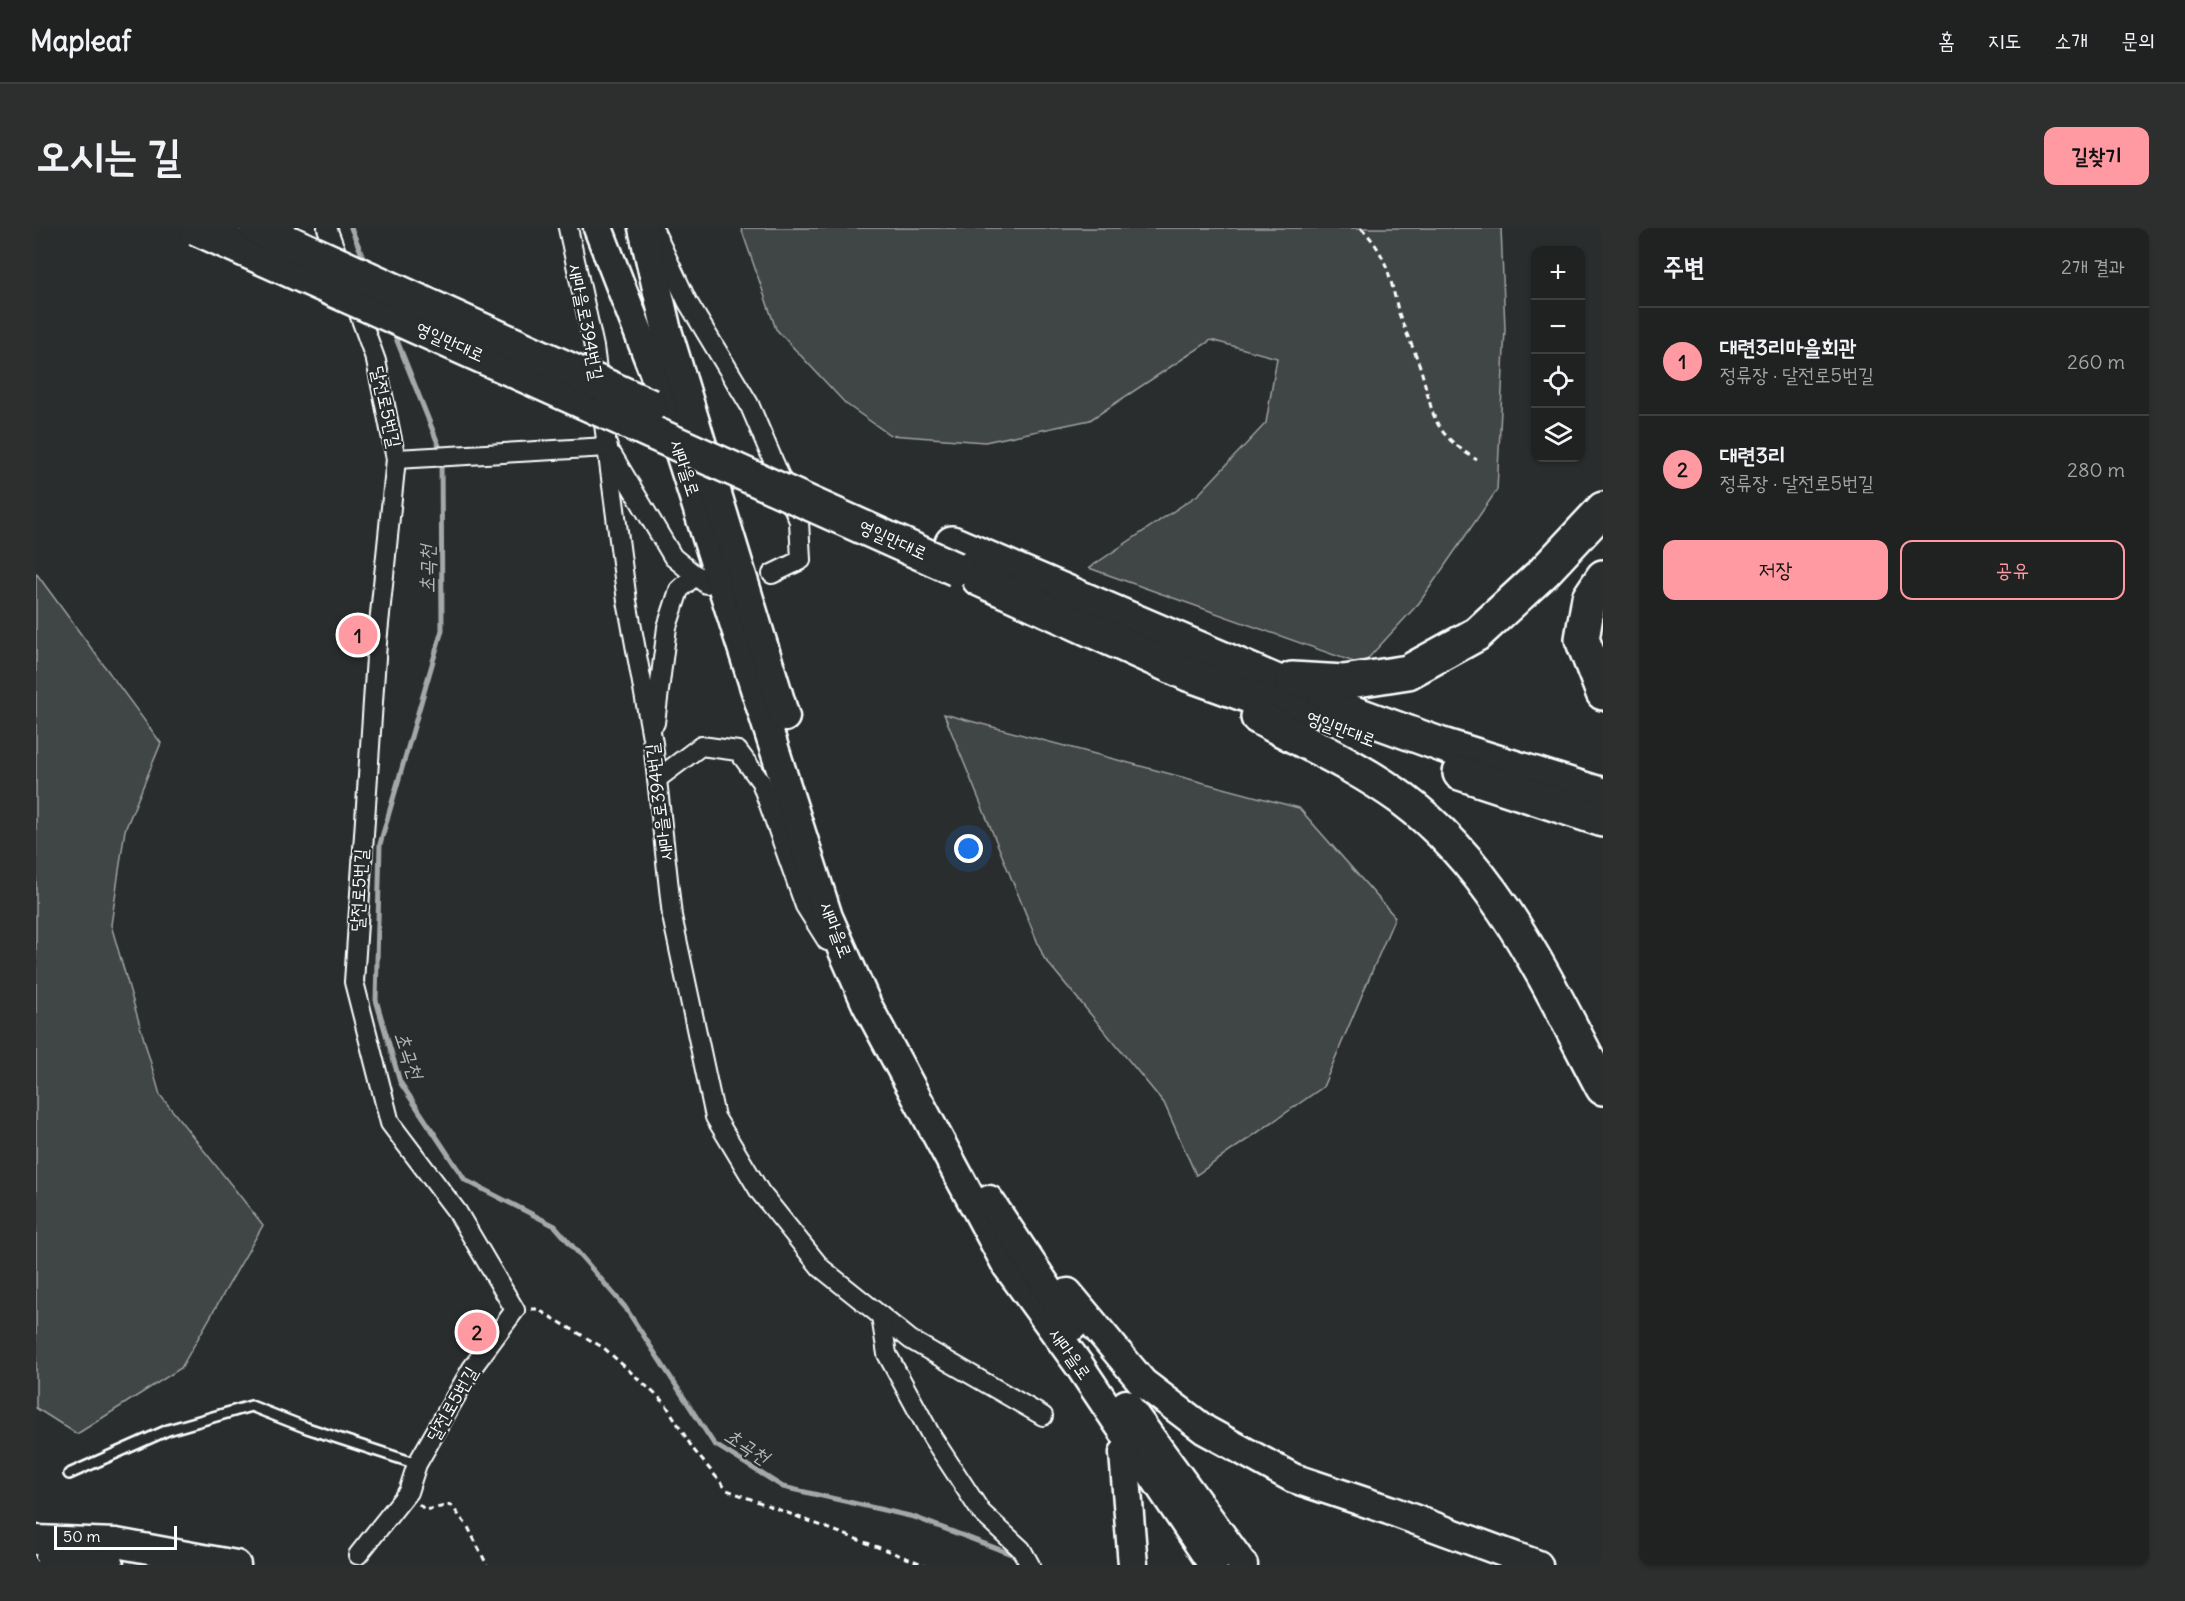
<!DOCTYPE html>
<html lang="ko">
<head>
<meta charset="utf-8">
<style>
  body { margin:0; font-family:Delius,"Poor Story",sans-serif; background:#2d2f2f; color:#f1f3f6 }
  .controls { position:absolute; right:18px; top:18px; display:grid; overflow:hidden; border-radius:12px; box-shadow:0 2px 4px #0004 }
  .controls button { width:54px; height:54px; display:grid; place-items:center; padding:0; border:0; border-bottom:2px solid #3d3f40; background:#202222; color:#f1f3f6; font:30px sans-serif }
  .scale { position:absolute; left:18px; bottom:15px; width:123px; box-sizing:border-box; padding-left:6px; border:3px solid #fff; border-top:0; font-size:16px; line-height:21px; white-space:nowrap; color:#fff; -webkit-text-stroke:4px #2a2d2e; paint-order:stroke }
  .you { position:absolute; left:933px; top:621px; width:21px; height:21px; margin:-15px; border:4px solid #fff; border-radius:50%; background:#1a73e8; box-shadow:0 0 0 9px #1a73e833 }
  .badge { display:grid; place-items:center; width:39px; height:39px; border-radius:50%; background:#ff9aa2; color:#111; font-size:20px; font-weight:700 }
  .pin { position:absolute; translate:-50% -50%; border:3px solid #fff; box-shadow:0 2px 6px #0006 }
  .list { margin:0; padding:0; list-style:none }
  h2 { display:flex; justify-content:space-between; align-items:center; height:78px; margin:0; padding:0 24px; font-size:26px }
  h2 small { font-size:20px; font-weight:400; color:#a2a4a5 }
  .list li { display:grid; grid-template-columns:39px 1fr auto; gap:18px; align-items:center; box-sizing:border-box; height:108px; padding:0 24px; border-top:2px solid #3d3f40 }
  .list b { display:block; font-size:22px; white-space:nowrap }
  .list p { margin:0; font-size:20px; white-space:nowrap; color:#a2a4a5 }
  .list em { font-size:20px; font-style:normal; color:#a2a4a5 }
  .actions { display:flex; gap:12px; padding:18px 24px }
  .actions a { flex:1; padding:14px 0; border:2px solid #ff9aa2; border-radius:12px; text-align:center; font-size:21px; color:#ff9aa2 }
  .actions .main { background:#ff9aa2; color:#111 }
  .icon { flex:none; width:33px; height:33px; fill:none; stroke:currentColor; stroke-width:2; stroke-linecap:round; stroke-linejoin:round }
  .map { position:relative; flex:none; width:1567px; height:1337px; overflow:hidden; border-radius:12px }
  header { display:flex; align-items:center; gap:36px; box-sizing:border-box; height:84px; padding:0 30px; background:#202222; border-bottom:2px solid #3d3f40 }
  header strong { font-size:28px }
  nav { display:flex; gap:33px; margin-inline-start:auto; font-size:21px }
  .intro { display:flex; align-items:center; justify-content:space-between; box-sizing:border-box; height:144px; padding:0 36px }
  h1 { margin:0; font-size:42px }
  .button { padding:15px 27px; border-radius:12px; background:#ff9aa2; color:#111; font-size:21px; font-weight:700 }
  main { display:flex; gap:36px; padding:0 36px }
  aside { flex:1; background:#202222; border-radius:12px; box-shadow:0 2px 4px #0004 }
  .map>svg:first-child { display:block }
</style>
</head>
<body>
<header>
<strong>Mapleaf</strong>
<nav><a>홈</a><a>지도</a><a>소개</a><a>문의</a></nav>
</header>
<div class="intro"><h1>오시는 길</h1><a class="button">길찾기</a></div>
<main>
<div class="map">
<svg width="1567" height="1337" viewBox="0 0 1567 1337">
  <rect width="100%" height="100%" fill="#2a2d2e"/>
  <filter id="ink" filterUnits="userSpaceOnUse"><feTurbulence type="fractalNoise" baseFrequency=".0167" numOctaves="2"/><feDisplacementMap in="SourceGraphic" scale="12" xChannelSelector="R" yChannelSelector="G"/><feConvolveMatrix kernelMatrix="1 2 1 2 8 2 1 2 1" color-interpolation-filters="sRGB"/></filter>
  <g filter="url(#ink)">
    <g fill="#414445" stroke="#a0a2a2" stroke-width="1.5">
      <polygon points="705,0 1465,0 1469,101 1461,262 1383,375 1326,437 1053,340 1163,266 1230,195 1241,130 1175,112 1054,192 949,214 854,207 810,176 740,101"/>
      <polygon points="0,345 125,515 89,602 75,697 124,867 227,997 145,1140 41,1206 0,1180"/>
      <polygon points="908,486 1263,580 1359,689 1287,859 1160,947 1128,875 1008,730"/>
    </g>
    <g fill="none" stroke-linecap="round" stroke-linejoin="round">
      <g stroke="#a6a7a7" stroke-width="5">
        <polyline points="315,0 330,36"/>
        <polyline points="356,100 405,223 406,402 344,616 340,772 364,854 429,952 519,998 589,1079 678,1216 747,1259 878,1289 983,1329"/>
      </g>
      <g stroke="#fff" stroke-width="14">
        <polyline id="lane" points="33,1246 132,1202 215,1178 271,1200 381,1236"/>
      </g>
      <g stroke="#fff" stroke-width="22">
        <g id="street">
          <polyline points="291,0 305,37"/>
          <polyline points="532,0 558,119 591,373 617,515 636,688 679,889 724,964 785,1040 875,1112 1007,1188"/>
          <polyline points="617,0 651,73 713,176 763,293 765,332 736,346"/>
          <polyline points="317,69 340,133 360,231 341,415 318,754 354,895 422,985 479,1082 436,1140 381,1236 372,1264 322,1327"/>
          <polyline points="577,228 637,329 670,356"/>
          <polyline points="360,231 572,219"/>
          <polyline points="619,495 631,399 643,362 660,347"/>
          <polyline points="621,551 665,518 702,523 725,554 769,678 791,713"/>
          <polyline points="845,1088 851,1126 896,1209 945,1284 985,1321 994,1337"/>
        </g>
      </g>
      <g stroke="#fff" stroke-width="33">
        <g id="primary">
          <polyline points="562,0 618,144 792,689 831,777 971,1038 1043,1137 1177,1337"/>
          <polyline points="607,0 630,99 749,489"/>
          <polyline points="953,972 1037,1098"/>
          <polyline points="1032,1065 1107,1155 1169,1202 1257,1250 1353,1282 1502,1337"/>
          <polyline points="1090,1176 1207,1337"/>
          <polyline points="1088,1225 1097,1337"/>
          <polyline points="0,1312 80,1315 200,1337"/>
          <polyline points="14,1330 73,1337"/>
        </g>
      </g>
      <g stroke="#fff" stroke-width="38">
        <g id="highway">
          <polyline points="916,315 1293,476 1406,517 1567,567"/>
          <polyline points="1567,349 1553,370 1546,411 1567,465"/>
          <polyline points="943,351 1152,446 1266,487"/>
          <polyline points="1256,451 1308,454 1372,444 1441,406 1508,344 1567,281"/>
          <path d="M1222,489C1270,515 1321,538 1365,570C1462,642 1512,757 1567,860"/>
          <polyline points="1424,545 1567,592"/>
        </g>
      </g>
      <g stroke="#fff" stroke-width="3" stroke-dasharray="6 4.5" stroke-linecap="butt">
        <path d="M1325,0C1350,24 1354,49 1362,82C1368,103 1379,121 1385,142C1399,190 1394,202 1441,232"/>
        <polyline points="495,1081 501,1081 568,1120 629,1175 657,1221 691,1262 889,1337"/>
        <polyline points="383,1276 389,1282 415,1277 432,1299 451,1337"/>
      </g>
      <use href="#lane" stroke="#2a2d2e" stroke-width="9"/>
      <use href="#street" stroke="#2a2d2e" stroke-width="18"/>
      <use href="#primary" stroke="#2a2d2e" stroke-width="28"/>
      <use href="#highway" stroke="#2a2d2e" stroke-width="33"/>
      <g stroke="#fff" stroke-width="38" stroke-linecap="butt">
        <g id="highway-bridge">
          <polyline points="160,0 920,341"/>
          <polyline points="221,0 614,178"/>
        </g>
      </g>
      <use href="#highway-bridge" stroke="#2a2d2e" stroke-width="33"/>
    </g>
  </g>
  <g text-anchor="middle" stroke-width="4.5" stroke-linejoin="round" paint-order="stroke">
    <g font-size="18" fill="#fff" stroke="#2a2d2e">
      <text transform="translate(550 94) rotate(79)" y="6">새마을로394번길</text>
      <text transform="translate(414 114) rotate(24)" y="6">영일만대로</text>
      <text transform="translate(350 179) rotate(78)" y="6">달전로5번길</text>
      <text transform="translate(649 240) rotate(72)" y="6">새마을로</text>
      <text transform="translate(857 312) rotate(24)" y="6">영일만대로</text>
      <text transform="translate(1305 501) rotate(20)" y="6">영일만대로</text>
      <text transform="translate(623 574) rotate(-97)" y="6">새마을로394번길</text>
      <text transform="translate(323 662) rotate(-87)" y="6">달전로5번길</text>
      <text transform="translate(800 702) rotate(69)" y="6">새마을로</text>
      <text transform="translate(1034 1126) rotate(55)" y="6">새마을로</text>
      <text transform="translate(416 1176) rotate(-60)" y="6">달전로5번길</text>
    </g>
    <g font-size="20" font-style="italic" fill="#b4b6b6" stroke="#2a2d2e">
      <text transform="translate(391 341) rotate(-90)" y="7">초곡천</text>
      <text transform="translate(373 827) rotate(71)" y="7">초곡천</text>
      <text transform="translate(711 1218) rotate(33)" y="7">초곡천</text>
    </g>
  </g>
</svg>
<div class="controls">
<button>+</button>
<button>−</button>
<button><svg class="icon" aria-label="locate" viewBox="0 0 24 24"><circle cx="12" cy="12" r="6"/><path d="M12 2v4M12 18v4M2 12h4M18 12h4"/></svg></button>
<button><svg class="icon" aria-label="layers" viewBox="0 0 24 24"><path d="M12 4l9 5-9 5-9-5zM3 14l9 5 9-5"/></svg></button>
</div>
<div class="scale">50 m</div>
<div class="you"></div>
<div class="pin badge" style="left:322px;top:407px">1</div>
<div class="pin badge" style="left:441px;top:1104px">2</div>
</div>
<aside>
<h2>주변<small>2개 결과</small></h2>
<ul class="list">
<li><span class="badge">1</span><div><b>대련3리마을회관</b><p>정류장 · 달전로5번길</p></div><em>260 m</em></li>
<li><span class="badge">2</span><div><b>대련3리</b><p>정류장 · 달전로5번길</p></div><em>280 m</em></li>
</ul>
<div class="actions"><a class="main">저장</a><a>공유</a></div>
</aside>
</main>
</body>
</html>
